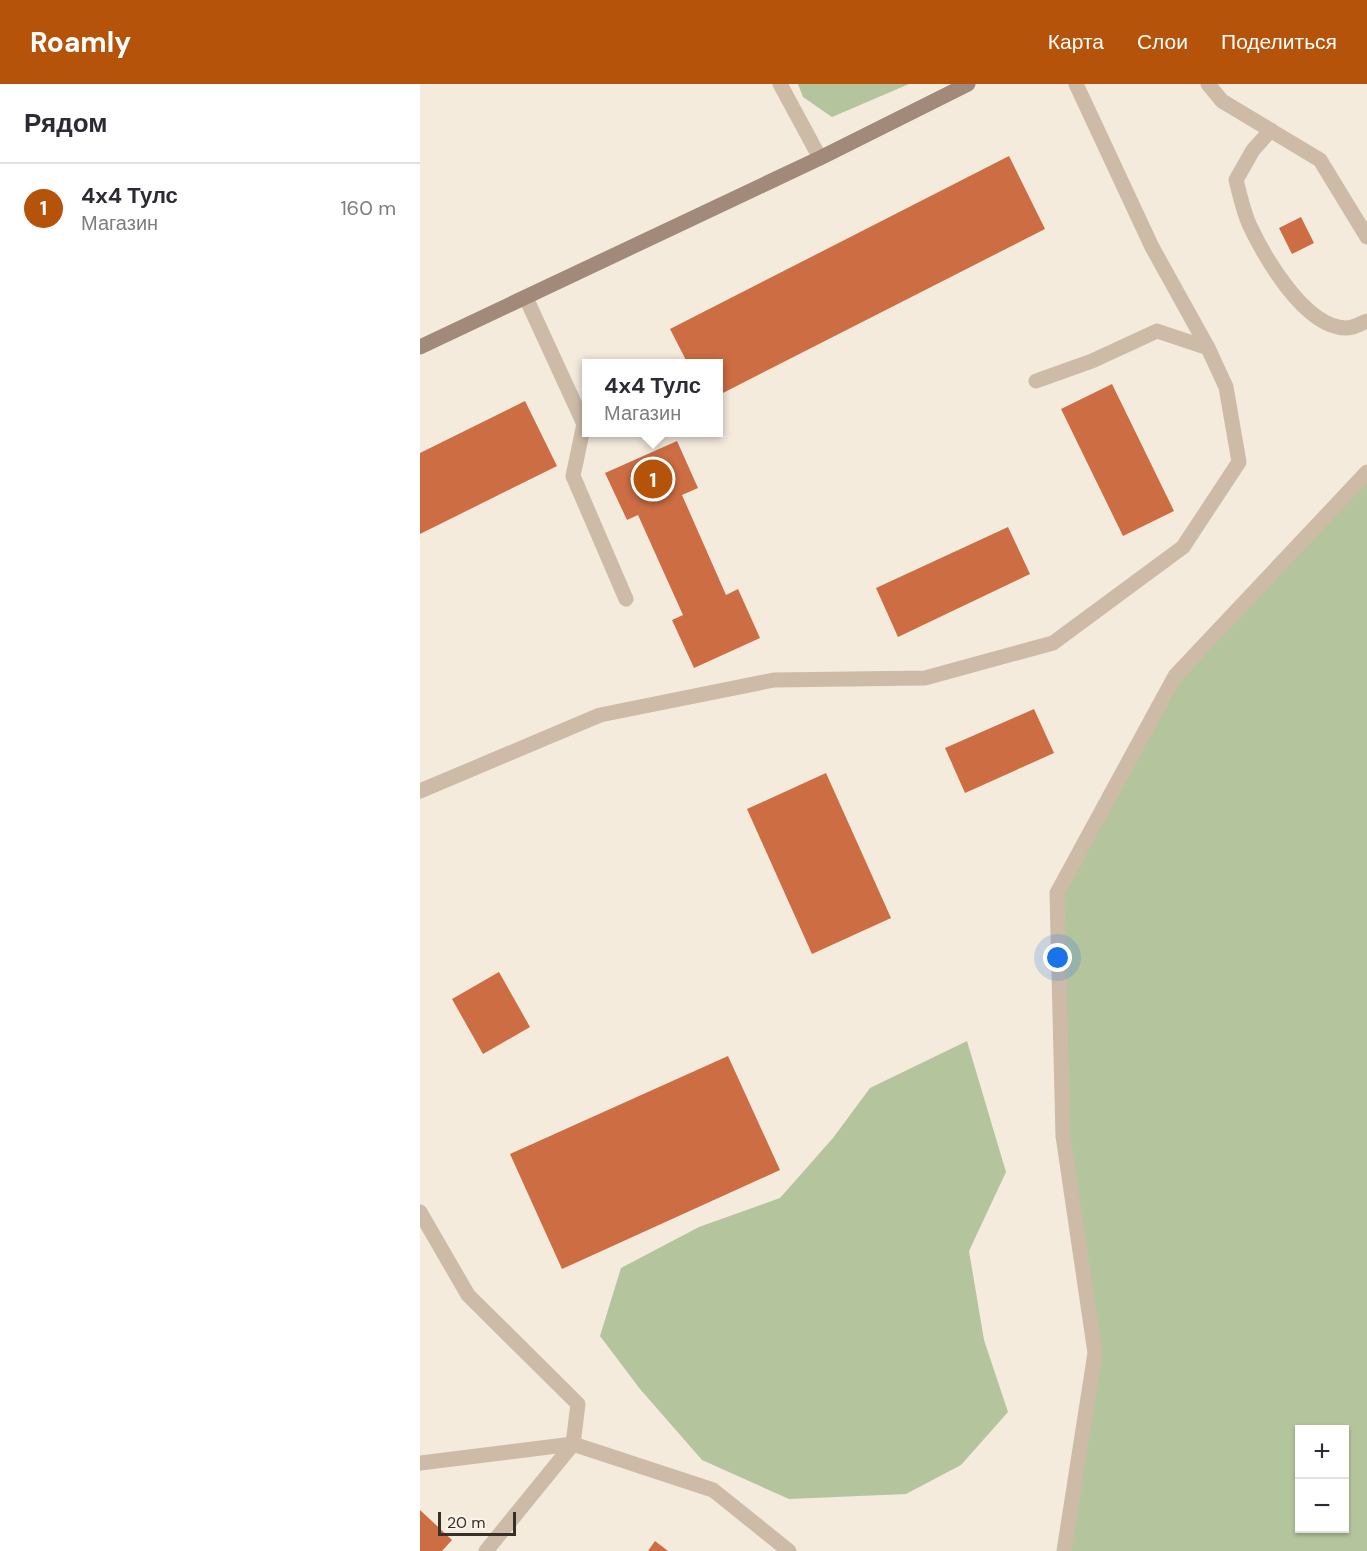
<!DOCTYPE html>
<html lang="ru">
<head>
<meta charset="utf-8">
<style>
  body { margin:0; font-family:"DM Sans",sans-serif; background:#f7f7f7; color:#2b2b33 }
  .controls { position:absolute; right:18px; bottom:18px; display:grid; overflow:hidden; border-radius:0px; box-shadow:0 2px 4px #0004 }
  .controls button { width:54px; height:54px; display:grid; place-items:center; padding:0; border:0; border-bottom:2px solid #e1e1e2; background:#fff; color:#2b2b33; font:30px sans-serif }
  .scale { position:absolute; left:18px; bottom:15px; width:78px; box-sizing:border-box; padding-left:6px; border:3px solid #392f29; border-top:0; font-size:16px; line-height:21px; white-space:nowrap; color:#392f29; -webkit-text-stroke:4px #fbf4ea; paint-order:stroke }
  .you { position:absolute; left:638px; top:874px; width:21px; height:21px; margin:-15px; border:4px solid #fff; border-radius:50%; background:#1a73e8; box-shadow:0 0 0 9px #1a73e833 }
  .badge { display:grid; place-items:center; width:39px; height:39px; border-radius:50%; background:#b45309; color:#fff; font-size:20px; font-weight:700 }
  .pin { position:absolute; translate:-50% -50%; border:3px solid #fff; box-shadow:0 2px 6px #0006 }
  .popup { position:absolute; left:162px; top:275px; width:141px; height:78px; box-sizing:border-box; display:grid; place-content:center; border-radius:0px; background:#fff; filter:drop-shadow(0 2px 4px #0005); font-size:20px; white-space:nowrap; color:#7c7c81 }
  .popup b { font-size:22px; color:#2b2b33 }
  .popup::after { content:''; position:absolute; left:50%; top:100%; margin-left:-12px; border:12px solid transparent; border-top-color:#fff }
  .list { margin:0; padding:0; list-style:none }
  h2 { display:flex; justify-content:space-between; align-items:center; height:78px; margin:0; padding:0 24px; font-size:26px }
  h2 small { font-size:20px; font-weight:400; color:#7c7c81 }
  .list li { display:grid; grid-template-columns:39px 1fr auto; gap:18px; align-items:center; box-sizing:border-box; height:90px; padding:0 24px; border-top:2px solid #e1e1e2 }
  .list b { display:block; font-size:22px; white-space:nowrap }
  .list p { margin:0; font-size:20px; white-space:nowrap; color:#7c7c81 }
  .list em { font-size:20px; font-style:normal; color:#7c7c81 }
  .map { position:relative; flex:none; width:947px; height:1467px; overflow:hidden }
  header { display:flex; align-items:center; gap:36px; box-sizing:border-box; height:84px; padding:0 30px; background:#b45309; color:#fff }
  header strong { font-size:28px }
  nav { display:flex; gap:33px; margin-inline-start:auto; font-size:21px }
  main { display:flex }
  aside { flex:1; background:#fff }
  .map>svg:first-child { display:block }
</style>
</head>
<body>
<header>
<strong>Roamly</strong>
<nav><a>Карта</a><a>Слои</a><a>Поделиться</a></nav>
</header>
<main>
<aside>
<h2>Рядом<small></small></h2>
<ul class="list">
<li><span class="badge">1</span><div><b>4x4 Тулс</b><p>Магазин</p></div><em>160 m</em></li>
</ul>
</aside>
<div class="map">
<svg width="947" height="1467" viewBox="0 0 947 1467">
  <rect width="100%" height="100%" fill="#f4ebdd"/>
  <g fill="#b4c49c" fill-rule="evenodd">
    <polygon points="378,0 489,0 412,33 383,13"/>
    <path d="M947,388V1467H644L675,1269L643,1052L637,809L755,592ZM880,1346H924V1444H880Z"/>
    <polygon points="547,957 586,1088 549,1167 564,1256 588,1328 541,1381 486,1410 369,1415 282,1376 220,1305 180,1252 201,1184 279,1143 360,1114 413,1054 450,1004"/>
  </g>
  <g fill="#cc6d43">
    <polygon points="589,72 625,145 299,311 299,280 268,280 250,245"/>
    <polygon points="881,133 894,159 872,170 859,144"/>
    <polygon points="692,300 754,427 703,452 641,325"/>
    <polygon points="105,317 137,382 0,450 0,369"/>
    <polygon points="257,357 278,404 262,411 306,511 318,505 340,554 274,584 252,536 263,531 218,431 207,436 185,389"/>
    <polygon points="588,443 610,490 478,553 456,504"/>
    <polygon points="614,625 634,669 545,709 525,664"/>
    <polygon points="406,689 471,834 392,870 327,725"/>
    <polygon points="79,888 110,943 63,970 32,915"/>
    <polygon points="308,972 360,1086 142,1185 90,1070"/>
    <polygon points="0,1426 32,1456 22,1467 0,1467"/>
    <polygon points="235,1457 248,1467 228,1467"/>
  </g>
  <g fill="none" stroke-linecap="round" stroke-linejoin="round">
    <g stroke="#cdbba8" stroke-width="15">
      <polyline points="360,0 400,74"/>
      <polyline points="788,0 802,17 900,76 947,153"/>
      <path d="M851,46L833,66L816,96C820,111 823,126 829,140C845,174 884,242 925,244C932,245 941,239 947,237"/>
      <polyline points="106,214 164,340 153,392 206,515"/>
      <polyline points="616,297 672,277 737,247 788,264"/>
      <polyline points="0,707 180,631 354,596 505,594 633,559 763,463 819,378 806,303 788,264 732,163 656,0"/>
      <polyline points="0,1128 48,1211 158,1320 153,1360 66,1467"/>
      <polyline points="0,1379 153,1360 293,1406 369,1467"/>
      <polyline points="644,1467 675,1269 643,1052 637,809 755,592 947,388"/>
    </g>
    <polyline stroke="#a18a79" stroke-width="15" points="0,263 400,74 548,0"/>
  </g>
</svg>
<div class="controls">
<button>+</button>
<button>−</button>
</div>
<div class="scale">20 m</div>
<div class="you"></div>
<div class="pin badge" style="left:233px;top:395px">1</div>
<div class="popup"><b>4x4 Тулс</b>Магазин</div>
</div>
</main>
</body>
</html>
